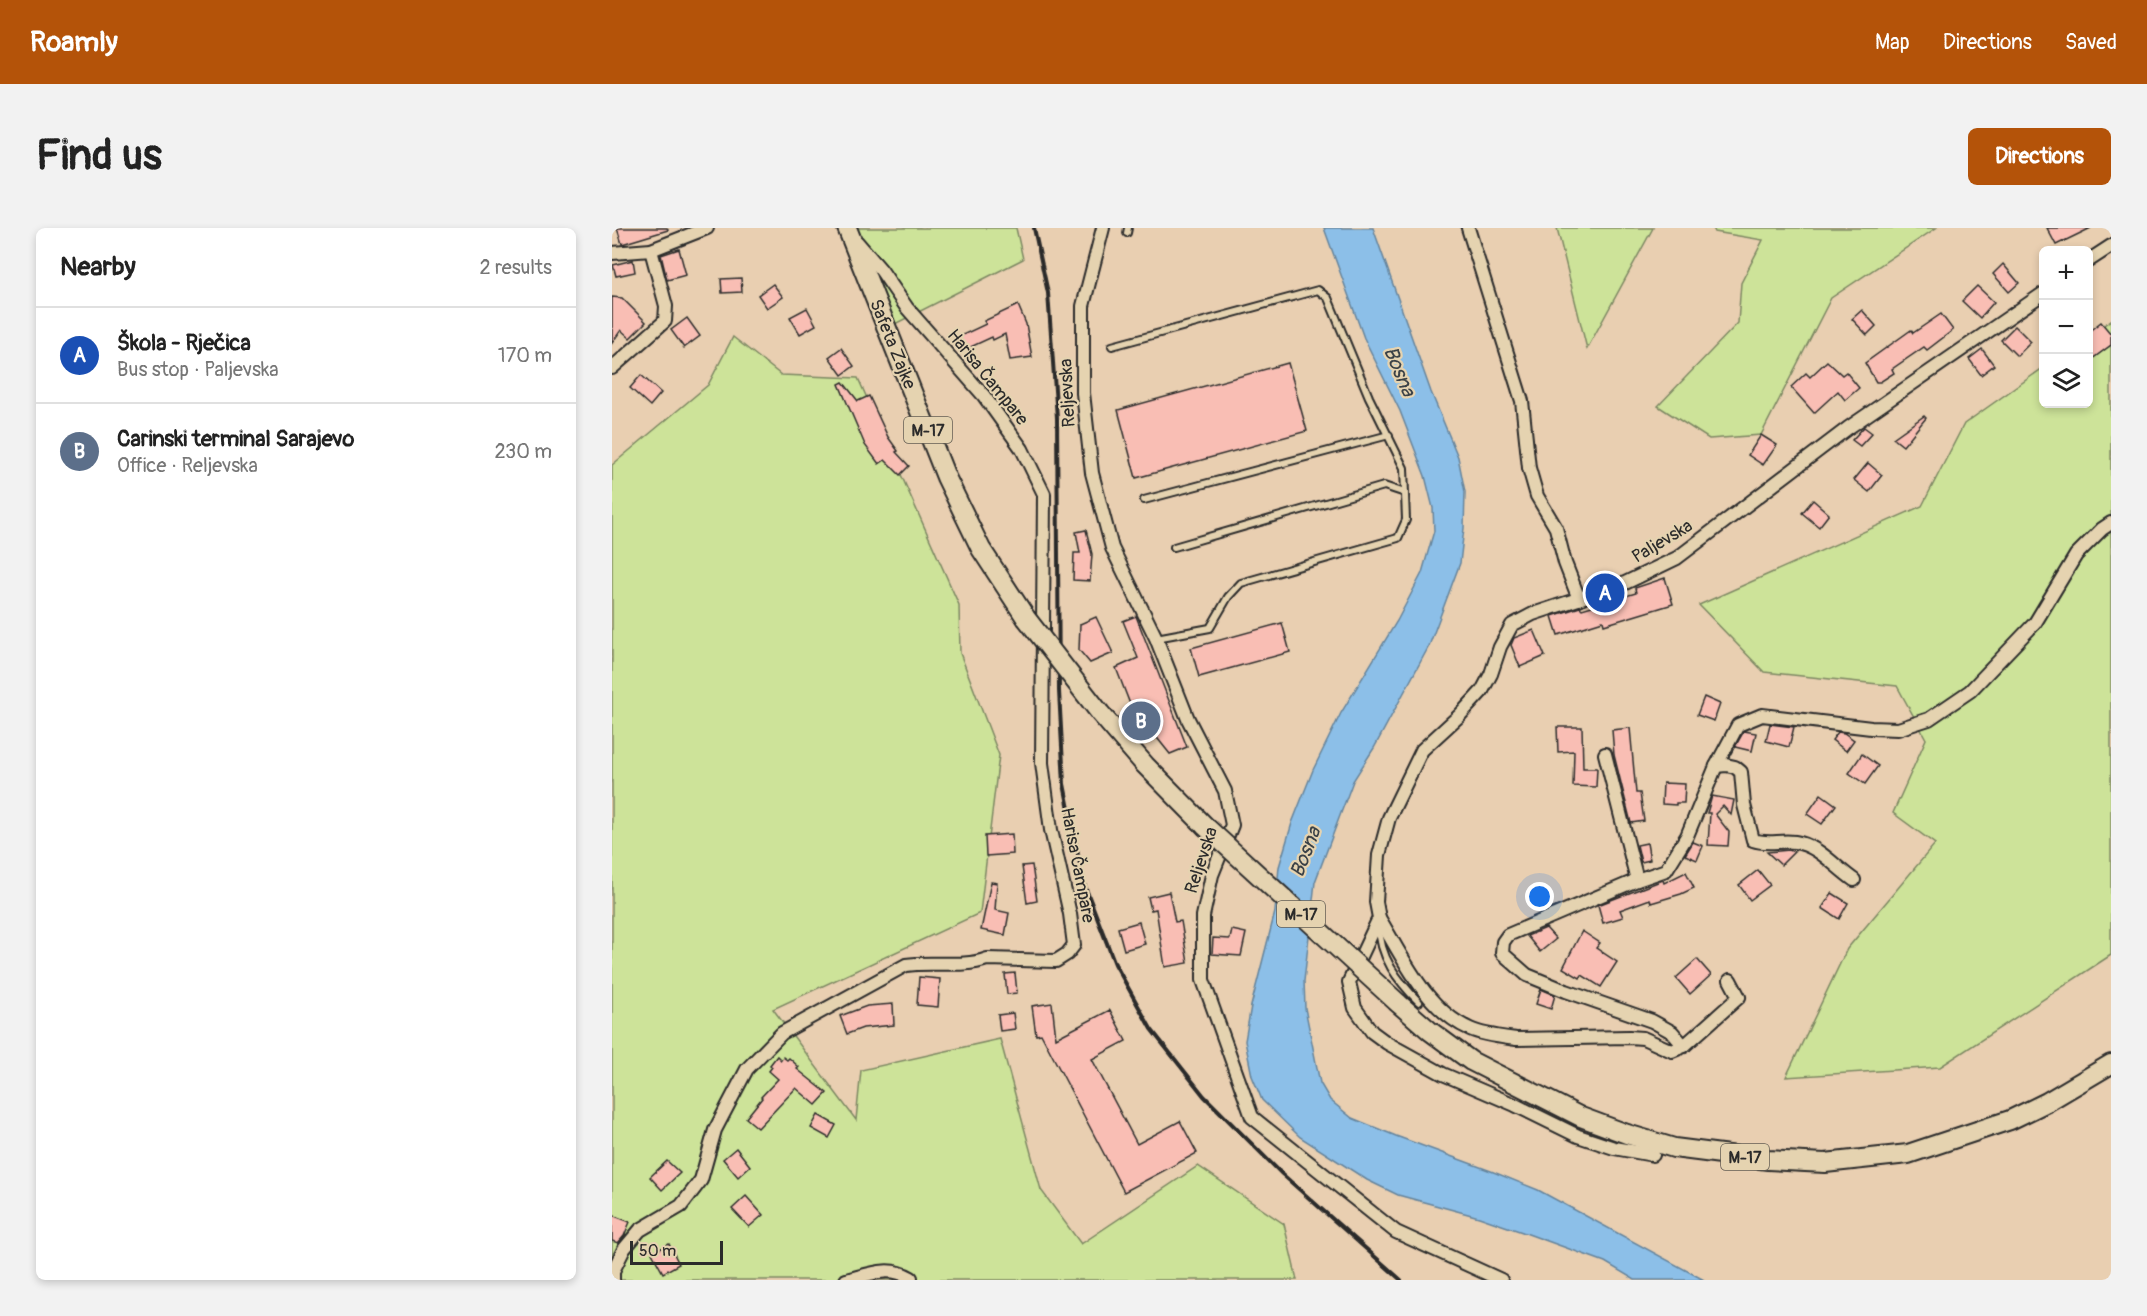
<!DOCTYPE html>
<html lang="en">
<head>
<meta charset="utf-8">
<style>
  body { margin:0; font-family:Pangolin,sans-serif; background:#f2f2f2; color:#222 }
  .controls { position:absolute; right:18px; top:18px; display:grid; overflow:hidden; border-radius:9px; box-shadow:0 3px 9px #0003 }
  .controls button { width:54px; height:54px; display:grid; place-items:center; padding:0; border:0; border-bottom:2px solid #e0e0e0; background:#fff; color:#222; font:30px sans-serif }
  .scale { position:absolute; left:18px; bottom:15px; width:93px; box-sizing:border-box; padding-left:6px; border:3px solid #2b2b2b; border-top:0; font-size:16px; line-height:21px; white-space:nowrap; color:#2b2b2b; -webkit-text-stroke:4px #e5d3b0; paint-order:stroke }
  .you { position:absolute; left:928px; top:669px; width:21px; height:21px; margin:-15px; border:4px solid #fff; border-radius:50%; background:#1a73e8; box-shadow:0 0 0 9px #1a73e833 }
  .badge { display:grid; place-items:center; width:39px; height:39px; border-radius:50%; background:#b45309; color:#fff; font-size:20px; font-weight:700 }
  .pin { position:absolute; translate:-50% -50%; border:3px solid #fff; box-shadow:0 2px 6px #0006 }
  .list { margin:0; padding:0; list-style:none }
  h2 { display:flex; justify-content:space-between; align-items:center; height:78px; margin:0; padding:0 24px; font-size:26px }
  h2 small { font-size:20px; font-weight:400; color:#767676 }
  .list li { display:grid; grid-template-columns:39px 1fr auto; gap:18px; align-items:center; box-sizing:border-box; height:96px; padding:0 24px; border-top:2px solid #e0e0e0 }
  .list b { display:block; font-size:22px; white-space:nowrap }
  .list p { margin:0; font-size:20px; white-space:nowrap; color:#767676 }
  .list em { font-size:20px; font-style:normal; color:#767676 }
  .icon { flex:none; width:33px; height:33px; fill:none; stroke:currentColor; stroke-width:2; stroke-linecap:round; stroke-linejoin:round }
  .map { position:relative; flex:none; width:1499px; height:1052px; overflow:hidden; border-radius:9px }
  header { display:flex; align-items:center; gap:36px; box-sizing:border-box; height:84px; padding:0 30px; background:#b45309; color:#fff }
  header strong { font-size:28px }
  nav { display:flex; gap:33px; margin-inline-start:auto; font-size:21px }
  .intro { display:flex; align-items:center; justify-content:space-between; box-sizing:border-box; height:144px; padding:0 36px }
  h1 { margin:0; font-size:42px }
  .button { padding:15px 27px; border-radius:9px; background:#b45309; color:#fff; font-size:21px; font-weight:700 }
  main { display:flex; gap:36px; padding:0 36px }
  aside { flex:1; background:#fff; border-radius:9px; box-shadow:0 3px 9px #0003 }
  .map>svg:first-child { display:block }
</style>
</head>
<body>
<header>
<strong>Roamly</strong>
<nav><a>Map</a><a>Directions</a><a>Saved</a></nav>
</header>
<div class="intro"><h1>Find us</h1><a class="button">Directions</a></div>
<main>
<aside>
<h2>Nearby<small>2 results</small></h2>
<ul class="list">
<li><span class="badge" style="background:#1a4fb4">A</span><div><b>Škola - Rječica</b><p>Bus stop · Paljevska</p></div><em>170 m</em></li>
<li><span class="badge" style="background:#5c6f8a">B</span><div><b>Carinski terminal Sarajevo</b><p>Office · Reljevska</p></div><em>230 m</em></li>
</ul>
</aside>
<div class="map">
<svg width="1499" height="1052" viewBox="0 0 1499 1052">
  <rect width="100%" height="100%" fill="#e9cfb1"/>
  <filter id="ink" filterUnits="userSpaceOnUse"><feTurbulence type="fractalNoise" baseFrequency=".0167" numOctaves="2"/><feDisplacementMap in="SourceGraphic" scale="12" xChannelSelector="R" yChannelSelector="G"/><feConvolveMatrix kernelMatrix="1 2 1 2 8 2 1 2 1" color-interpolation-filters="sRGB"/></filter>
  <g filter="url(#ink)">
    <g fill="#cde399" stroke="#7c8762" stroke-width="1.5">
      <polygon points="235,0 404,0 411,31 275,100"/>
      <polygon points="945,0 1041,0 975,121"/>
      <polygon points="1101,0 1324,0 1219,70 1149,207 1097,211 1046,178 1126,95 1129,55 1151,12 1103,4"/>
      <polygon points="1499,92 1499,727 1328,839 1174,849 1235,721 1323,616 1281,585 1314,511 1285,458 1152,444 1087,377 1310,278 1352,196 1431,140 1432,176 1476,176 1477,108"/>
      <polygon points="121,109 169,147 246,150 347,377 348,425 387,527 368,685 161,781 244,892 249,842 388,811 429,962 469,1016 586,938 672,996 685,1052 0,1052 0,237 96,157"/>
    </g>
    <polygon fill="#8cbfe8" stroke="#65849c" stroke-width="1.5" points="712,0 761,0 819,164 846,229 853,264 852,300 848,335 817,418 762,520 741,553 703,654 692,753 693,780 708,855 718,872 740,890 784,908 879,943 926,962 1092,1052 1023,1052 993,1034 916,1006 867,989 786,967 755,952 688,909 650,872 640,848 633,813 639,778 663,684 667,639 680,595 701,542 729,485 785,393 810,345 822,303 821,280 813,248 788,183 752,110"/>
    <g fill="#f9beb4" stroke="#2b2b2b" stroke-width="1.5">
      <polygon points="5,0 55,0 56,2 10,16"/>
      <polygon points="1435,0 1479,0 1444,17"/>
      <polygon points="67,21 74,47 55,52 49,27"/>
      <polygon points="21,32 23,44 4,48 1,37"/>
      <polygon points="1391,36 1407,55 1397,64 1381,46"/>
      <polygon points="129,50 130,64 110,65 109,51"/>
      <polygon points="161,56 171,69 155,80 146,67"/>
      <polygon points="1365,58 1382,74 1368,90 1350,73"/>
      <polygon points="0,69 10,70 34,94 18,110 9,102 0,115"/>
      <polygon points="406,77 414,96 420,129 398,132 393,106 381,112 380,109 350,123 344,110 374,96 372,93"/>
      <polygon points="195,80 204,97 188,106 178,89"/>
      <polygon points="1250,82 1264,98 1255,107 1240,91"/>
      <polygon points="1329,86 1341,102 1315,122 1312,119 1280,141 1282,145 1268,154 1264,154 1253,135 1299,102 1301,105"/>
      <polygon points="75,90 88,108 72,120 59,102"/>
      <polygon points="1489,94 1499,106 1499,117 1476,134 1476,104"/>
      <polygon points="1403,98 1419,114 1405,128 1389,112"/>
      <polygon points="229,120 242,138 230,147 217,129"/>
      <polygon points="1370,121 1382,137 1369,147 1357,131"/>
      <polygon points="1215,133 1230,147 1234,144 1247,160 1233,172 1226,163 1202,185 1179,159 1194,145 1198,149"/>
      <polygon points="676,135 695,203 524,250 506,182"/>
      <polygon points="29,147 49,165 38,178 18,160"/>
      <polygon points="231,154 246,173 257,168 276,209 286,223 284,224 297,238 288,247 273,232 267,236 253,217 227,156"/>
      <polygon points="1312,188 1314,190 1291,218 1281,210"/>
      <polygon points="1252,199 1260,205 1248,218 1240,212"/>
      <polygon points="1149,207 1165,217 1151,237 1136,227"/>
      <polygon points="1256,235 1270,247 1257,264 1242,252"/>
      <polygon points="1201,272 1217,286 1207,299 1190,285"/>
      <polygon points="474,302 480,326 478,353 461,352 462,325 468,325 464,304"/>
      <polygon points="1053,350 1061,376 992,397 991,393 946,407 940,388 968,379 970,381 1024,365 1023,360"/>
      <polygon points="524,388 575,519 558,526 518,476 504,440 526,430 511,393"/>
      <polygon points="484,389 501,425 478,435 467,422 468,396"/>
      <polygon points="670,395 678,424 587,449 579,420"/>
      <polygon points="922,402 933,428 908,439 899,417 902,410"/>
      <polygon points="1092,469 1108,476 1102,493 1085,487"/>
      <polygon points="1158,496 1182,499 1177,519 1154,513"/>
      <polygon points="945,499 970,499 971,540 985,540 984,559 961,558 962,523 946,524"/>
      <polygon points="1018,500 1024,565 1028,565 1032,593 1019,595 1002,527 1000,502"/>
      <polygon points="1132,503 1144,505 1140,523 1123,519"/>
      <polygon points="1226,504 1232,505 1242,512 1234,523 1220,512"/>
      <polygon points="1250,526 1266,538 1253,556 1237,545"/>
      <polygon points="1051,555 1073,556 1072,575 1064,575 1064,577 1050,576"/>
      <polygon points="1209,566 1224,577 1210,596 1195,586"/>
      <polygon points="1100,568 1122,572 1119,587 1111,578 1103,586 1117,604 1116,618 1096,617 1098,585 1095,585"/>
      <polygon points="400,606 401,626 374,628 373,608"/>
      <polygon points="1081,614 1091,618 1085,632 1073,627"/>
      <polygon points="1035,615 1038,632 1029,634 1025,617"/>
      <polygon points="1177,622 1182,624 1169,637 1155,624"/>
      <polygon points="420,637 425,673 415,675 410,638"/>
      <polygon points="1146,642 1158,657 1138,672 1127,657"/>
      <polygon points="1074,644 1082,660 1069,666 1039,675 1038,671 1008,682 1011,689 991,695 986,677 1051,652 1052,655"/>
      <polygon points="379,654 385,655 383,682 397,685 393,707 369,702"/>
      <polygon points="557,664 563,694 569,693 576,735 553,739 544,681 539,682 536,669"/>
      <polygon points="1220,665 1236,675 1227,691 1210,680"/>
      <polygon points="527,694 533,716 512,722 506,700"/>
      <polygon points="934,700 944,711 928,724 915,708"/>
      <polygon points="620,702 634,705 629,728 600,726 601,710 618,711"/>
      <polygon points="970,703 988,715 984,720 1005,734 989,759 970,747 968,750 951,740"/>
      <polygon points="1085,731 1099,747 1078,766 1064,750"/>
      <polygon points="403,745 405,765 395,766 393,746"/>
      <polygon points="307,749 328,751 326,779 305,777"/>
      <polygon points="929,761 943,767 939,781 924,776"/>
      <polygon points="440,775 444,810 498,782 514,813 480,831 525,916 568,893 585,925 512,964 429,806 424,807 420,778"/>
      <polygon points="281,776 282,797 251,800 235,806 228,788 255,778"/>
      <polygon points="401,785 403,801 388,803 386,787"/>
      <polygon points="165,828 169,832 171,829 175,832 177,830 187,839 185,841 215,865 204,877 184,860 146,900 134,890 150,870 149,869 166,851 157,843 160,839 158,837"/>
      <polygon points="206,887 224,897 217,910 199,900"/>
      <polygon points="124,920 138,938 126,949 111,931"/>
      <polygon points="55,933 68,945 50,962 38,949"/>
      <polygon points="134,968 151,987 137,999 120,981"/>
      <polygon points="0,987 18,994 12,1008 6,1015 0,1013"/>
      <polygon points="57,1016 67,1036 51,1045 40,1025"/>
    </g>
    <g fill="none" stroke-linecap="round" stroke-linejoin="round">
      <g stroke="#2b2b2b" stroke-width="10">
        <g id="service">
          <polyline points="515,5 516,0"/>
          <polyline points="500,118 706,62 716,70 757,169 792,240 794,292 786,310 629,355 616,369 598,400 544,410"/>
          <polyline points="532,272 777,207"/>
          <polyline points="562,319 772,258 793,265"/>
          <path d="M767,697C767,729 786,753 807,774"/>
        </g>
      </g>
      <g stroke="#2b2b2b" stroke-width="16">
        <g id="minor">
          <polyline points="491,0 471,78 471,165 480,245 500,320 544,410 576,491 613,563 620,597 600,647 591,688 591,752 640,889 784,1004 889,1052"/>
          <polyline points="856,0 910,173 917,240 925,268 944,300 953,335 967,371"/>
          <polyline points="0,25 39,22 95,0"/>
          <polyline points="1476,33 1499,18"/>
          <polyline points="0,140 53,93 54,78 39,22"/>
          <polyline points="993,526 1025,652"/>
          <path d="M1104,538L1114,537L1123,539L1129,544L1132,577L1141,612C1155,617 1168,612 1183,614C1206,617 1223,639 1242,652"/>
          <path d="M767,690C791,729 813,781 858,801C871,807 889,809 904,811L1017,809L1031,810L1060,823L1072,818L1127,769L1118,752"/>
          <polyline points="1072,818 1060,804 1040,793 954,763 915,747 890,725 891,714 896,707 1025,652 1054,642 1075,608 1104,538 1126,497 1150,487 1259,500 1286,501 1317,491 1358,463 1423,395 1464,327 1490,301 1499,295"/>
          <polyline points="1041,927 1002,920 966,908 903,877 831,846 775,815 760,804 743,780 737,754 767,690 764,674 767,627 777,590 810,522 847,488 870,463 879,446 888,419 900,397 921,386 1011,356 1065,330 1236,200 1432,65"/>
          <path d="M1,1052V1043L12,1021L28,1002L69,978L89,952L103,902L135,841L170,805L294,737C320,733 351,740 375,731L444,733L455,726L462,717L458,686L439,602L430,535L432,266L410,221L372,168L295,80L269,42L245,14"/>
          <path d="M234,1052C258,1046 277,1037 299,1050V1052"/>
        </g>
      </g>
      <g stroke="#2b2b2b" stroke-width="22">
        <g id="primary">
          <polyline points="235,0 334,249 369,321 414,390"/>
          <polyline points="488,485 533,537 593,598"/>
          <polyline points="786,775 818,803 859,833 969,889 1015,906 1062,920 1156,932 1213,935 1296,926 1398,892 1435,874 1499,836"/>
        </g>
      </g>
      <use href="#service" stroke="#e5d3b0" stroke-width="6"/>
      <use href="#minor" stroke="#e5d3b0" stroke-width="12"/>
      <use href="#primary" stroke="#e5d3b0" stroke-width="18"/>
      <polyline stroke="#2b2b2b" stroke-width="4" points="422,0 436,65 445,190 447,463 452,556 472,656 503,736 539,801 592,868 670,946 789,1052"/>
      <g stroke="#2b2b2b" stroke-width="22" stroke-linecap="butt">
        <g id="primary-bridge">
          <polyline points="414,390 488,485"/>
          <polyline points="593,598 786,775"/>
        </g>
      </g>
      <use href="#primary-bridge" stroke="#e5d3b0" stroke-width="18"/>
    </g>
  </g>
  <g text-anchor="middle" stroke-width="4.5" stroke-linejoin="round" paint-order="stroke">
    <g fill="#e5d3b0" stroke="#635d53" stroke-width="1.5">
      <rect x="292" y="189" width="48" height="26" rx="4.5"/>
      <rect x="665" y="673" width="48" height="26" rx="4.5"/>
      <rect x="1109" y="916" width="48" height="26" rx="4.5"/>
    </g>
    <g font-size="16" font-weight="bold" fill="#2b2b2b">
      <text x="316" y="208">M-17</text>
      <text x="689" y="692">M-17</text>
      <text x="1133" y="935">M-17</text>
    </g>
    <g font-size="18" fill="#2b2b2b" stroke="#e5d3b0">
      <text transform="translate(281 116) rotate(68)" y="6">Safeta Zajke</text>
      <text transform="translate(376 149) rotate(51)" y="6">Harisa Čampare</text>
      <text transform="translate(455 165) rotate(-93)" y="6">Reljevska</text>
      <text transform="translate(1050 313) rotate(-31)" y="6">Paljevska</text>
      <text transform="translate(589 632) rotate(-72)" y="6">Reljevska</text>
      <text transform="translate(466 637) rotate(79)" y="6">Harisa Čampare</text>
    </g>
    <g font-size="20" font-style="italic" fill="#3a4147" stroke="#e5d3b0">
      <text transform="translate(788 143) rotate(67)" y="7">Bosna</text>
      <text transform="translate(693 624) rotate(-69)" y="7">Bosna</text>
    </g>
  </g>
</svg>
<div class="controls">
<button>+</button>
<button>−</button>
<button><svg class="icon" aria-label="layers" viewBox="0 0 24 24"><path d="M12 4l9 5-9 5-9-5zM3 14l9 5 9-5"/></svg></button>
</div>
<div class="scale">50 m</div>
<div class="you"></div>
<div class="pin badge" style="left:993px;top:365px;background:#1a4fb4">A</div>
<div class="pin badge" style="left:529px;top:493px;background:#5c6f8a">B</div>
</div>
</main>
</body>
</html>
